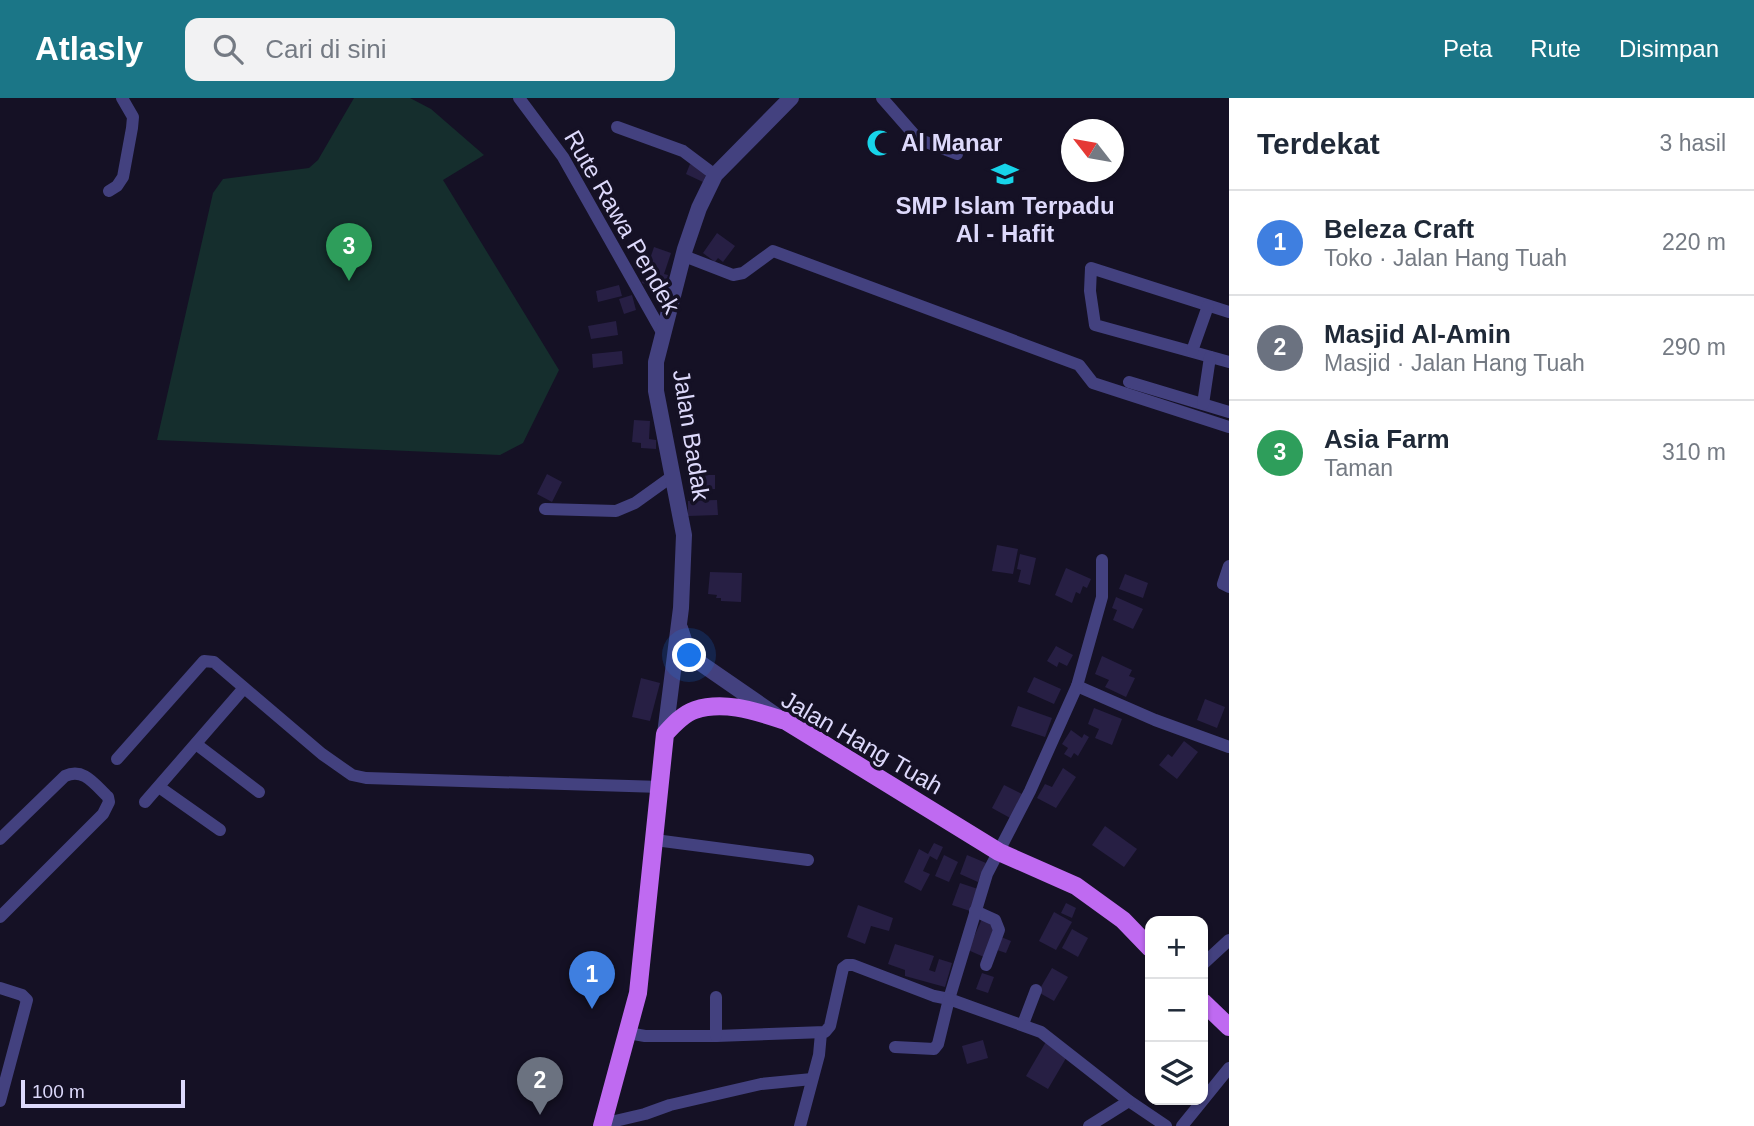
<!DOCTYPE html>
<html lang="id">
<head>
<meta charset="utf-8">
<style>
  body { margin:0; font-family:Helvetica,sans-serif; background:#f2f2f3; color:#1f2937 }
  .controls { position:absolute; right:21px; bottom:21px; display:grid; overflow:hidden; border-radius:14px; box-shadow:0 2px 5px #0004 }
  .controls button { width:63px; height:63px; display:grid; place-items:center; padding:0; border:0; border-bottom:2px solid #e0e1e3; background:#fff; color:#1f2937; font:35px sans-serif }
  .compass { position:absolute; left:1061px; top:21px; width:63px; height:63px; border-radius:50%; background:#fff; box-shadow:0 2px 5px #0004; rotate:301deg }
  .scale { position:absolute; left:21px; bottom:18px; width:164px; box-sizing:border-box; padding-left:7px; border:4px solid #ddd9fb; border-top:0; font-size:19px; line-height:24px; white-space:nowrap; color:#ddd9fb; -webkit-text-stroke:5px #151125; paint-order:stroke }
  .you { position:absolute; left:690px; top:558px; width:24px; height:24px; margin:-18px; border:5px solid #fff; border-radius:50%; background:#1a73e8; box-shadow:0 0 0 10px #1a73e833 }
  .badge { display:grid; place-items:center; width:46px; height:46px; border-radius:50%; background:#1b7687; color:#fff; font-size:23px; font-weight:700 }
  .pin { position:absolute; translate:-50% -58px; filter:drop-shadow(0 2px 4px #0008) }
  .pin::after { content:''; position:absolute; top:37px; width:24px; height:21px; background:inherit; clip-path:polygon(0 0,100% 0,50% 100%) }
  .list { margin:0; padding:0; list-style:none }
  h2 { display:flex; justify-content:space-between; align-items:center; height:91px; margin:0; padding:0 28px; font-size:30px }
  h2 small { font-size:23px; font-weight:400; color:#747a83 }
  .list li { display:grid; grid-template-columns:46px 1fr auto; gap:21px; align-items:center; box-sizing:border-box; height:105px; padding:0 28px; border-top:2px solid #e0e1e3 }
  .list b { display:block; font-size:26px; white-space:nowrap }
  .list p { margin:0; font-size:23px; white-space:nowrap; color:#747a83 }
  .list em { font-size:23px; font-style:normal; color:#747a83 }
  .icon { flex:none; width:38px; height:38px; fill:none; stroke:currentColor; stroke-width:2; stroke-linecap:round; stroke-linejoin:round }
  .map { position:relative; flex:none; width:1229px; height:1028px; overflow:hidden }
  header { display:flex; align-items:center; gap:42px; box-sizing:border-box; height:98px; padding:0 35px; background:#1b7687; color:#fff }
  header strong { font-size:33px }
  nav { display:flex; gap:38px; margin-inline-start:auto; font-size:24px }
  .search { width:490px; height:63px; background:#f2f2f3; display:flex; align-items:center; gap:18px; box-sizing:border-box; padding:0 24px; border-radius:14px; color:#747a83; font-size:26px }
  main { display:flex }
  aside { flex:1; background:#fff }
  .map>svg:first-child { display:block }
</style>
</head>
<body>
<header>
<strong>Atlasly</strong>
<div class="search"><svg class="icon" aria-label="search" viewBox="0 0 24 24"><circle cx="10" cy="10" r="6"/><path d="M15 15l6 6"/></svg>Cari di sini</div>
<nav><a>Peta</a><a>Rute</a><a>Disimpan</a></nav>
</header>
<main>
<div class="map">
<svg width="1229" height="1028" viewBox="0 0 1229 1028">
  <rect width="100%" height="100%" fill="#151125"/>
  <polygon fill="#152e2d" points="354,0 410,0 431,11 484,57 443,82 559,272 523,345 500,357 157,342 213,95 223,81 309,70 318,62"/>
  <g fill="#271f44">
    <polygon points="690,66 707,74 703,84 686,76"/>
    <polygon points="717,135 735,148 723,164 718,160 715,164 703,155"/>
    <polygon points="654,149 671,155 664,176 668,177 663,192 642,185"/>
    <polygon points="619,187 622,198 598,204 596,193"/>
    <polygon points="632,197 636,212 624,216 619,201"/>
    <polygon points="616,223 618,237 591,241 588,228"/>
    <polygon points="622,253 623,266 593,270 592,256"/>
    <polygon points="634,322 650,323 649,341 656,342 656,351 641,350 641,345 632,344"/>
    <polygon points="547,376 562,384 552,404 537,396"/>
    <polygon points="699,377 715,377 715,391 700,392"/>
    <polygon points="717,402 718,417 688,418 688,403"/>
    <polygon points="997,447 1018,451 1013,476 992,473"/>
    <polygon points="1020,456 1036,460 1030,487 1018,484 1021,472 1017,471"/>
    <polygon points="1066,470 1091,481 1087,490 1083,488 1080,496 1076,494 1072,505 1055,497"/>
    <polygon points="710,474 742,475 741,504 721,503 721,500 716,500 717,497 708,496"/>
    <polygon points="1125,476 1148,485 1143,500 1119,491"/>
    <polygon points="1116,499 1143,511 1133,531 1113,522 1117,512 1112,510"/>
    <polygon points="1056,548 1073,557 1067,568 1059,564 1057,569 1047,563"/>
    <polygon points="1102,558 1132,572 1129,578 1135,580 1126,599 1105,589 1109,582 1095,576"/>
    <polygon points="1034,579 1061,591 1054,606 1027,594"/>
    <polygon points="641,580 660,585 650,623 632,619"/>
    <polygon points="1205,601 1225,609 1217,630 1197,622"/>
    <polygon points="1018,608 1052,620 1045,639 1011,628"/>
    <polygon points="1094,610 1122,621 1112,647 1095,640 1099,631 1088,626"/>
    <polygon points="1071,632 1082,640 1084,636 1089,639 1078,658 1074,655 1071,660 1064,656 1068,650 1062,646"/>
    <polygon points="1184,643 1198,654 1177,681 1159,667 1168,656 1172,659"/>
    <polygon points="1063,670 1076,679 1056,710 1037,700 1045,686 1052,689"/>
    <polygon points="1004,687 1024,697 1012,721 992,710"/>
    <polygon points="1105,728 1137,751 1124,769 1092,747"/>
    <polygon points="934,745 943,749 937,762 930,758 923,773 930,776 921,793 904,784 919,751 928,756"/>
    <polygon points="944,757 958,764 949,784 935,778"/>
    <polygon points="967,757 986,765 978,784 960,776"/>
    <polygon points="960,785 978,791 970,813 952,807"/>
    <polygon points="1066,805 1076,810 1072,820 1061,815"/>
    <polygon points="858,807 893,820 889,833 871,828 865,846 847,839"/>
    <polygon points="1054,814 1072,824 1056,852 1039,843"/>
    <polygon points="982,821 998,828 984,859 968,852"/>
    <polygon points="1072,831 1088,840 1078,859 1062,850"/>
    <polygon points="1001,839 1011,843 1006,855 997,852"/>
    <polygon points="895,846 934,858 929,872 935,874 939,861 952,865 945,889 905,878 905,872 888,866"/>
    <polygon points="1052,870 1068,879 1054,903 1038,894"/>
    <polygon points="982,875 994,879 988,895 976,891"/>
    <polygon points="983,942 988,960 967,966 962,948"/>
    <polygon points="1047,942 1069,955 1048,991 1026,978"/>
  </g>
  <g fill="none" stroke-linecap="round" stroke-linejoin="round">
    <g stroke="#43417f" stroke-width="12">
      <polyline points="519,0 563,59 663,236"/>
      <polyline points="882,0 918,41 957,56"/>
      <polyline points="617,29 683,53 715,77"/>
      <polyline points="109,93 117,88 123,79 132,30 133,19 122,0"/>
      <polyline points="684,158 733,177 743,175 773,153 1079,267 1093,285 1229,329"/>
      <polyline points="1229,214 1091,170 1090,193 1095,227 1229,264"/>
      <polyline points="1192,253 1208,208"/>
      <polyline points="1129,284 1229,314"/>
      <polyline points="1203,306 1210,259"/>
      <polyline points="545,411 616,413 635,405 674,377"/>
      <polyline points="1229,468 1223,486 1229,489"/>
      <polyline points="1077,588 1155,622 1229,649"/>
      <polyline points="196,646 259,694"/>
      <polyline points="117,661 204,563 214,564 322,656 352,677 366,680 661,689"/>
      <polyline points="159,689 220,732"/>
      <polyline points="145,704 244,590"/>
      <path d="M0,741L65,678C84,669 95,687 108,699L109,704L103,716L0,819"/>
      <polyline points="655,742 808,762"/>
      <polyline points="975,813 995,822 999,832 986,867"/>
      <polyline points="1203,866 1229,842"/>
      <polyline points="0,890 22,897 27,902 0,1003"/>
      <polyline points="1023,926 1036,892"/>
      <polyline points="628,935 645,938 716,938 825,934 830,928 843,870 847,867 853,867 934,898 949,901 987,776 1030,693 1077,588 1102,499 1102,462"/>
      <polyline points="716,938 716,899"/>
      <polyline points="895,949 934,951 938,946 949,901 1041,934 1129,1003 1166,1028"/>
      <polyline points="602,1026 645,1016 670,1007 761,986 812,981"/>
      <polyline points="800,1028 819,957 821,935"/>
      <polyline points="1089,1028 1129,1003"/>
      <polyline points="1182,1028 1229,970"/>
    </g>
    <g stroke="#43417f" stroke-width="16">
      <polyline points="680,530 688,554 693,560 777,618"/>
      <polyline points="665,636 681,510 684,437 656,293 656,264 685,151 699,110 715,77 791,0"/>
    </g>
    <g stroke="#bf6af1" stroke-width="18">
      <polyline points="1203,904 1229,929"/>
      <path d="M602,1028L638,895L665,636C673,627 683,616 695,612C725,602 757,614 786,623L999,754L1076,788L1123,822L1150,850"/>
    </g>
  </g>
  <defs>
    <g id="mosque-bare" transform="scale(2.1)"><path d="M3.5-4.9A6 6 0 1 0 3.5 4.9A5 5 0 1 1 3.5-4.9Z" fill="#17d4e9" stroke="#151125" stroke-width="2.5" paint-order="stroke"/></g>
    <g id="school-bare" transform="scale(2.1)"><path d="M0-5L7-2L0 1L-7-2ZM-4 1L0 2.5L4 1V4Q0 6-4 4Z" fill="#17d4e9" stroke="#151125" stroke-width="2.5" paint-order="stroke"/></g>
  </defs>
  <g fill-rule="evenodd">
    <use href="#mosque-bare" x="880" y="45"/>
    <use href="#school-bare" x="1005" y="76"/>
  </g>
  <g text-anchor="middle" stroke-width="7" stroke-linejoin="round" paint-order="stroke">
    <g font-size="24" font-weight="bold" fill="#ddd9fb" stroke="#151125" text-anchor="start">
      <text x="901" y="53">Al Manar</text>
      <text x="1005" y="116" text-anchor="middle">SMP Islam Terpadu<tspan x="1005" dy="28">Al - Hafit</tspan></text>
    </g>
    <g font-size="24" fill="#ddd9fb" stroke="#151125">
      <text transform="translate(622 124) rotate(60)" y="8">Rute Rawa Pendek</text>
      <text transform="translate(691 337) rotate(81)" y="8">Jalan Badak</text>
      <text transform="translate(862 645) rotate(30)" y="8">Jalan Hang Tuah</text>
    </g>
  </g>
</svg>
<div class="controls">
<button>+</button>
<button>−</button>
<button><svg class="icon" aria-label="layers" viewBox="0 0 24 24"><path d="M12 4l9 5-9 5-9-5zM3 14l9 5 9-5"/></svg></button>
</div>
<svg class="compass" viewBox="-18 -18 36 36"><path d="M0-13l5 13h-10z" fill="#e53935"/><path d="M0 13l5-13h-10z" fill="#747a83"/></svg>
<div class="scale">100 m</div>
<div class="you"></div>
<div class="pin badge" style="left:592px;top:911px;background:#3f7fe0">1</div>
<div class="pin badge" style="left:540px;top:1017px;background:#6b7280">2</div>
<div class="pin badge" style="left:349px;top:183px;background:#2e9e5b">3</div>
</div>
<aside>
<h2>Terdekat<small>3 hasil</small></h2>
<ul class="list">
<li><span class="badge" style="background:#3f7fe0">1</span><div><b>Beleza Craft</b><p>Toko · Jalan Hang Tuah</p></div><em>220 m</em></li>
<li><span class="badge" style="background:#6b7280">2</span><div><b>Masjid Al-Amin</b><p>Masjid · Jalan Hang Tuah</p></div><em>290 m</em></li>
<li><span class="badge" style="background:#2e9e5b">3</span><div><b>Asia Farm</b><p>Taman</p></div><em>310 m</em></li>
</ul>
</aside>
</main>
</body>
</html>
